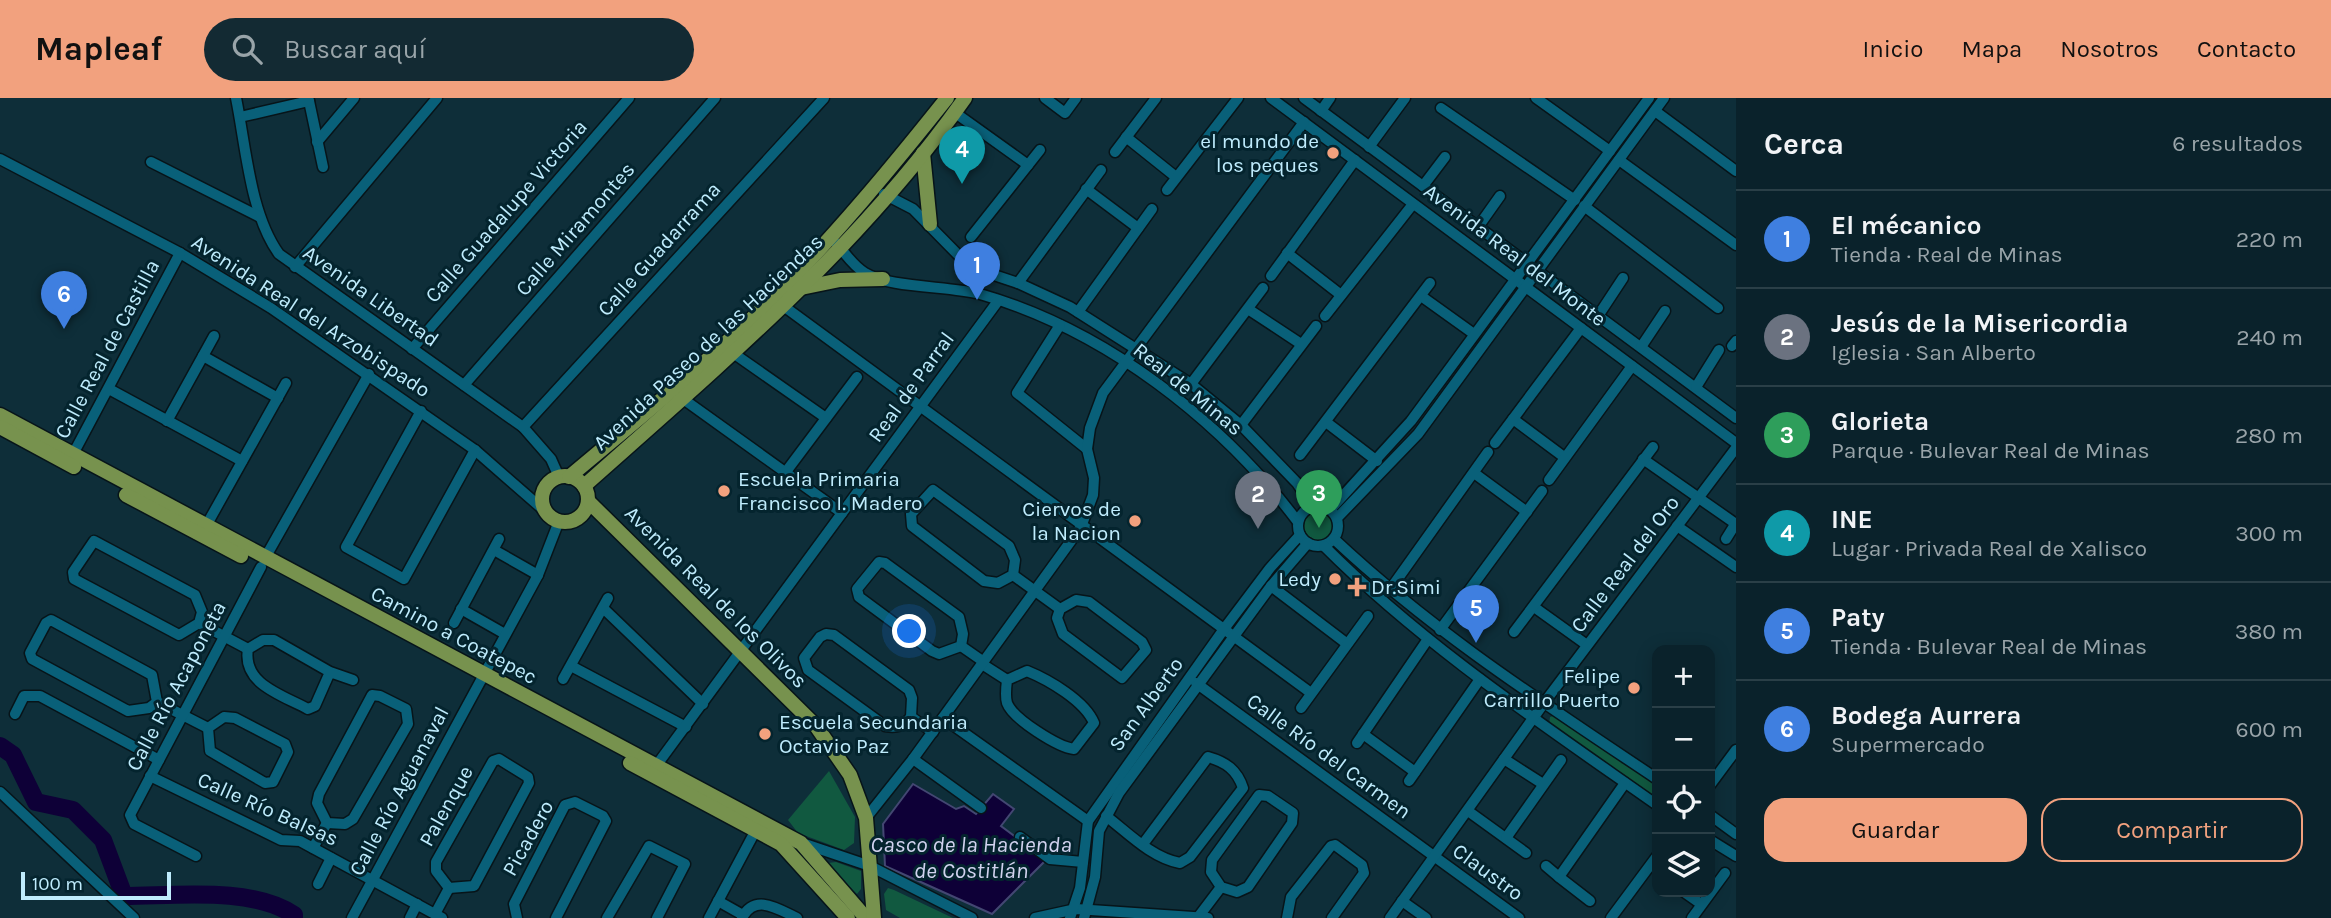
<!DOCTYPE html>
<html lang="es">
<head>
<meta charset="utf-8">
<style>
  body { margin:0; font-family:Karla,sans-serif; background:#132a33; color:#f1f3f6 }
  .controls { position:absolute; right:21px; bottom:21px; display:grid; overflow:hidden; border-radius:14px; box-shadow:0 4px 18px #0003 }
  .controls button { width:63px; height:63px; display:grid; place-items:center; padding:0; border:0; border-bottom:2px solid #2a3f47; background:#0a222b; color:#f1f3f6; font:35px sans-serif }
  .scale { position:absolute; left:21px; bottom:18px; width:150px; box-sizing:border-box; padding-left:7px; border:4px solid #bfecfd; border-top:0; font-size:19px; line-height:24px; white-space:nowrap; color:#bfecfd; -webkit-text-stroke:5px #04242e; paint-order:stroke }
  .you { position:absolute; left:910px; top:534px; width:24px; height:24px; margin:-18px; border:5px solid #fff; border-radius:50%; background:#1a73e8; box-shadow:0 0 0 10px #1a73e833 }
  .badge { display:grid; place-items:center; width:46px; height:46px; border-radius:50%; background:#f2a17e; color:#fff; font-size:23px; font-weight:700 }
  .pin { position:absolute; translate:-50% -58px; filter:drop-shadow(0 2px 4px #0008) }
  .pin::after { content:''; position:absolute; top:37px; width:24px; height:21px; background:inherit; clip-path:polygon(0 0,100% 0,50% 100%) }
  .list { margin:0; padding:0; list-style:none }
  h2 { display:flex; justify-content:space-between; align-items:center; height:91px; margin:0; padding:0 28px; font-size:30px }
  h2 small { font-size:23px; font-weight:400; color:#99a4a9 }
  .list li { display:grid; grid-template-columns:46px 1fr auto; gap:21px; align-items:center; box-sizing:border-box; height:98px; padding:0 28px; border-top:2px solid #2a3f47 }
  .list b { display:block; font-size:26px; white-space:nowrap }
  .list p { margin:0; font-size:23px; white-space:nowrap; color:#99a4a9 }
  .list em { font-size:23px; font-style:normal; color:#99a4a9 }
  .actions { display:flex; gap:14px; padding:21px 28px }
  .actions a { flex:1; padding:16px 0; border:2px solid #f2a17e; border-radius:21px; text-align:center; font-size:24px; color:#f2a17e }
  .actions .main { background:#f2a17e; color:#111 }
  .icon { flex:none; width:38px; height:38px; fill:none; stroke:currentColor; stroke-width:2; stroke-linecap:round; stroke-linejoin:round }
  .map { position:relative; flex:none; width:1736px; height:820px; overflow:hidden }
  header { display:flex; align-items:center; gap:42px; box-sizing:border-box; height:98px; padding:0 35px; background:#f2a17e; color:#111 }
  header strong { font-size:33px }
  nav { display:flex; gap:38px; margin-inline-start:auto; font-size:24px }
  .search { width:490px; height:63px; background:#132a33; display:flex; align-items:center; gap:18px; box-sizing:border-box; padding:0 24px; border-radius:38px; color:#99a4a9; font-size:26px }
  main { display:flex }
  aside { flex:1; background:#0a222b }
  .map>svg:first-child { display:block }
</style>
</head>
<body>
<header>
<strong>Mapleaf</strong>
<div class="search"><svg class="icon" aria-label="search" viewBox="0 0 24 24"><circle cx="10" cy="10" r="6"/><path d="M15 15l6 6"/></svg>Buscar aquí</div>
<nav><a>Inicio</a><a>Mapa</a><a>Nosotros</a><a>Contacto</a></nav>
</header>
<main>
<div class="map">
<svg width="1736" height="820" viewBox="0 0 1736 820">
  <rect width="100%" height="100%" fill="#0e2e39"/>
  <g fill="#115940">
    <circle cx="1319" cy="428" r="15"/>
    <polygon points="1556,617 1657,687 1657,700 1549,626 1550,619"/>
    <polygon points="829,673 855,719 854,745 844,752 798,735 788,722"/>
    <polygon points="836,764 861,773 861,791 857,796 829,769 828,765"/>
    <polygon points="888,790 894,792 953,820 900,820 886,812 884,796"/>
  </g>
  <polygon fill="#0e0037" stroke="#434772" stroke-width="2" points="913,686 956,711 964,708 976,716 993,696 1014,711 1001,728 1046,762 992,816 885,768 883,726"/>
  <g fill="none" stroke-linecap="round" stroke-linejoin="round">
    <path stroke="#0e0037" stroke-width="18" d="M0,648L13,657L36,704L73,712L103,742L124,798C174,798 252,788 294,817V820"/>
    <g stroke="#071419" stroke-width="13">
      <g id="minor">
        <path d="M236,0C246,49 250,116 279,156L523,329L551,361L559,379"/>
        <polyline points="1045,0 1065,15 1076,0"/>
        <polyline points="1271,0 1736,345"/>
        <polyline points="1304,0 1736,320"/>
        <polyline points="1536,0 1610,53"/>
        <polyline points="309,3 323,69"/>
        <polyline points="1441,10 1575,102"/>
        <polyline points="1321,13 1330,0"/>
        <polyline points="1655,13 1736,73"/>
        <polyline points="954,14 1028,67"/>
        <polyline points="240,19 309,3 308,0"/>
        <polyline points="1126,39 1176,79"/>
        <polyline points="317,44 354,0"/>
        <polyline points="1369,49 1405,0"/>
        <polyline points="1115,54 1156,0"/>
        <polyline points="0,61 180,155 271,210 475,352 546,414"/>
        <polyline points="1619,62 1736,147"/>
        <polyline points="151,64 260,119"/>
        <polyline points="1423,88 1445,59"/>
        <polyline points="1086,91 1138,130"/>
        <polyline points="1167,92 1238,0"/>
        <polyline points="884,96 913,111 970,169 1018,185 1070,209 1191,286 1241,327 1297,385 1313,409"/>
        <polyline points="1584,108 1718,210"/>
        <polyline points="1478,129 1500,98"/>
        <polyline points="971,139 1040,52"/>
        <path d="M836,145C846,156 853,168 865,175C889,190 950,188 980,196C1105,232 1220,321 1298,424"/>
        <polyline points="1287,155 1341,197"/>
        <polyline points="295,169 437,0"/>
        <polyline points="1271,178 1355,62"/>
        <polyline points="1018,185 1101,72"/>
        <polyline points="1421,198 1474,236"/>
        <polyline points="778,204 1311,595"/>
        <polyline points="1248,211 1301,246"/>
        <polyline points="1078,214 1152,111"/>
        <polyline points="1325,218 1413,106"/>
        <polyline points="1598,218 1623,180"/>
        <polyline points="1060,227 1017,295 1087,351"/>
        <polyline points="1732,248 1736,243"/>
        <polyline points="1641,249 1665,213"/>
        <polyline points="412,251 629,0"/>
        <polyline points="733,255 826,320"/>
        <polyline points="203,258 278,300"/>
        <polyline points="1191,286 1263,190"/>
        <polyline points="464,287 715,0"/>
        <polyline points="1696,289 1719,252"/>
        <polyline points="109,291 242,363"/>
        <polyline points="679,298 842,415"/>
        <polyline points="421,313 346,449 404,481 475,352"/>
        <polyline points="1513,321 1564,359"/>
        <polyline points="167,323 214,238"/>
        <polyline points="1326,324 1377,363"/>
        <polyline points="1241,327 1316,228"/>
        <polyline points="523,329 824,0"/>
        <polyline points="1495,345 1581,230"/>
        <polyline points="1300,357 1430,185"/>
        <polyline points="71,360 180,155"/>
        <polyline points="1643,361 1736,426"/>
        <polyline points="785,375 857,279"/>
        <polyline points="1474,375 1527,414"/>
        <polyline points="1549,382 1632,268"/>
        <polygon points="933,392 1009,448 1015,462 1013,477 998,485 984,483 912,428 911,416"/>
        <circle cx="1318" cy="428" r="20"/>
        <polyline points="1330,412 1411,323 1649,0"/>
        <polyline points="1337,420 1418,336 1664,0"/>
        <polyline points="206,428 286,285"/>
        <polyline points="1677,428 1736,469"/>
        <path d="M1334,441C1433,534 1545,606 1657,681"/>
        <polyline points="1726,441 1736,425"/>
        <polygon points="94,443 195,497 202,514 199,525 179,537 74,481 73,474"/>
        <path d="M1324,448C1423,547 1542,626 1657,707"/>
        <polyline points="494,452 538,477"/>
        <polyline points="265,460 369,276"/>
        <polygon points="879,464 885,465 959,519 963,536 961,548 939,556 932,553 859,499 857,491"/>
        <polyline points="1013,477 1060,511"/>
        <polyline points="1271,488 1346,545"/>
        <polyline points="1389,493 1488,354"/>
        <polygon points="1076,502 1089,504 1142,544 1146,552 1122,580 1063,536 1057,520 1060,511"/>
        <polyline points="1534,509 1587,547"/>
        <polyline points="603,510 703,606"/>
        <polyline points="461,511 505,536"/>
        <polygon points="51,522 152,577 157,604 149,610 128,613 32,561 30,555 46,525"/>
        <polyline points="199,525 248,551"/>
        <polyline points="454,525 499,441"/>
        <polyline points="1440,532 1542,393"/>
        <polyline points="1514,534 1653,349"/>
        <path d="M826,536L834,537L909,592L912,600L911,619C903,628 898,630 885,628L808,572L804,560L820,539Z"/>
        <polyline points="961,548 984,564"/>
        <polyline points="982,566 1007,582"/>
        <polyline points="571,568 686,629"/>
        <path d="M1027,573C1049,582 1085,603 1094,625L1074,651C1058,649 1013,621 1007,605C1005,598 1006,590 1007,582Z"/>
        <path d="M330,574L315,608L308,611C282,597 242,586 248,551L263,542H274L330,574L353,582"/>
        <polyline points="563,581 608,500"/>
        <polyline points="1196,585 1519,820"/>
        <polygon points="372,597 380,598 406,611 408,626 353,721 345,726 327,725 317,705 319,696"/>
        <polyline points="157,604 208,630"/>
        <polyline points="1301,610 1368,518"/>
        <polyline points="15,616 24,598 40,598 159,662"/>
        <polygon points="224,619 235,620 285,646 288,654 273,684 265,685 210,653 208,630"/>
        <polyline points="911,619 933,634"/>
        <polyline points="943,620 1088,723"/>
        <polyline points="1363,636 1415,674"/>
        <polyline points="1357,645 1428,541"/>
        <polygon points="499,661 528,679 529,685 474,788 449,790 436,773 436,764 493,663"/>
        <polyline points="913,661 981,710"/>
        <polyline points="1504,661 1543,686"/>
        <polyline points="656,668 998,203"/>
        <polyline points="150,678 281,742 300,743 442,820"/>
        <polyline points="1409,683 1480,581"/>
        <polyline points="1710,687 1736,652"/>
        <polyline points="0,694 134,820"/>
        <polygon points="1259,697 1268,698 1293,715 1292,725 1248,789 1237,794 1221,789 1211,774 1212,762"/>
        <polyline points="1468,713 1526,755"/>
        <polyline points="1710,717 1736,736"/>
        <path d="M1106,718C1128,735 1152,760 1180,765L1190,759L1243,690C1237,672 1226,664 1208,659L1143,746"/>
        <polyline points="866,720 913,661 1081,429 1093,397 1094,380 1087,351 1090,330 1103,295 1304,24"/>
        <polyline points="1020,739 1050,761 1083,764"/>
        <polyline points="1506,740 1561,662"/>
        <polyline points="1710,742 1736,758"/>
        <polyline points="802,745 870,768 972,820"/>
        <polyline points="313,750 327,725"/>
        <polyline points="196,758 134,726 130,717 261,469"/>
        <polyline points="1546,768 1559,779"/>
        <polyline points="318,786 331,760"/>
        <polyline points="1684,794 1701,806"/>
        <polyline points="718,803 743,817"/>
        <polyline points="1402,803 1426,820"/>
        <polyline points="1590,803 1559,779 1625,685"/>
        <polyline points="435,816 449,790"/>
        <polyline points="1199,818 1221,789"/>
        <polyline points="352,820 538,477 559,423"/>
        <polyline points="410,820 417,806"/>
        <polyline points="517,820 514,806 565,707 575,704 603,718 606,723 556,820"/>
        <polyline points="607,820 649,748 685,766 657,820"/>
        <polyline points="709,820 758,728"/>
        <path d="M742,820C755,795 778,811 797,820"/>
        <polyline points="1035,820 1076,811 1208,820"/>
        <polyline points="1070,820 1080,790 1088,723 1224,531 1270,470 1300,437"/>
        <polyline points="1084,820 1095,779 1099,733 1119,695 1271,488 1308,445"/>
        <polyline points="1287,820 1291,799 1331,748 1335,747 1362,767 1364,775 1332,820"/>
        <polyline points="1390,820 1544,605 1736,350"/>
        <polyline points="1611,820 1657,758"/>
        <polyline points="1692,820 1725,775"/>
      </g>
    </g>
    <g stroke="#071419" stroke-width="17">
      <g id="major">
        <polyline points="923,55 930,126"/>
        <polyline points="801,190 840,182 883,181"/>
        <polyline points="0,317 801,745 866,820"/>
        <polyline points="0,329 74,369"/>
        <circle cx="565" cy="401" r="23"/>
        <path d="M569,379C638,321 709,264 773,200C835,138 892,69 947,0"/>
        <path d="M584,388C719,268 860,149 965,0"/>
        <polyline points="126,397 241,458"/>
        <polyline points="588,403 816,628 850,677 866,720 874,820"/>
        <polyline points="630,665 781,746 848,820"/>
      </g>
    </g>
    <use href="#minor" stroke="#096079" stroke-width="10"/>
    <use href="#major" stroke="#77924e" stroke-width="14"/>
  </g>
  <g fill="#f2a17e" stroke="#04242e" stroke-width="2.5">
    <circle cx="1333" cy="55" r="7"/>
    <circle cx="724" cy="393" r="7"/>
    <circle cx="1135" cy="423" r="7"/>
    <circle cx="1335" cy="481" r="7"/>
    <path d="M1353.5 478.5h7v7h7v7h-7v7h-7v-7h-7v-7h7z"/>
    <circle cx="1634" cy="590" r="7"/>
    <circle cx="765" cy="636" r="7"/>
  </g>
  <g text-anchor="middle" stroke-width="6" stroke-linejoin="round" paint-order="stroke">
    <g font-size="21" fill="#bfecfd" stroke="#04242e" text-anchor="end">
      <text x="1319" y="50">el mundo de<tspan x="1319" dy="24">los peques</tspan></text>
      <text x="738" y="388" text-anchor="start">Escuela Primaria<tspan x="738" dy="24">Francisco I. Madero</tspan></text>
      <text x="1121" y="418">Ciervos de<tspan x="1121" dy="24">la Nacion</tspan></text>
      <text x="1321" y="488">Ledy</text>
      <text x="1371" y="496" text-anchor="start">Dr.Simi</text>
      <text x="1620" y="585">Felipe<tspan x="1620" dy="24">Carrillo Puerto</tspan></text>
      <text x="779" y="631" text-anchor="start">Escuela Secundaria<tspan x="779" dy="24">Octavio Paz</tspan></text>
    </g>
    <g font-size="21" fill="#bfecfd" stroke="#04242e">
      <text transform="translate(506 113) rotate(-49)" y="7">Calle Guadalupe Victoria</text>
      <text transform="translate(575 131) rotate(-49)" y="7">Calle Miramontes</text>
      <text transform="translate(659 151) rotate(-48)" y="7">Calle Guadarrama</text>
      <text transform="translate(1515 157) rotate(37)" y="7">Avenida Real del Monte</text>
      <text transform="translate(371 198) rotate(35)" y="7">Avenida Libertad</text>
      <text transform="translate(311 218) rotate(33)" y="7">Avenida Real del Arzobispado</text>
      <text transform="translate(708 244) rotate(-43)" y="7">Avenida Paseo de las Haciendas</text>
      <text transform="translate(107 251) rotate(-62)" y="7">Calle Real de Castilla</text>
      <text transform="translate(911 289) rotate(-54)" y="7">Real de Parral</text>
      <text transform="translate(1188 291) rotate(39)" y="7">Real de Minas</text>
      <text transform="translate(1625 466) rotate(-53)" y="7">Calle Real del Oro</text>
      <text transform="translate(716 499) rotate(45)" y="7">Avenida Real de los Olivos</text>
      <text transform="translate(454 537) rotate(28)" y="7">Camino a Coatepec</text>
      <text transform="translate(176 588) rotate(-62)" y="7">Calle Río Acaponeta</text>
      <text transform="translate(1146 606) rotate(-54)" y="7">San Alberto</text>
      <text transform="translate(1329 658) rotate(36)" y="7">Calle Río del Carmen</text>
      <text transform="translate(399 693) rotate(-62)" y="7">Calle Río Aguanaval</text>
      <text transform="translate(446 708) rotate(-61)" y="7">Palenque</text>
      <text transform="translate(268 711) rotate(24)" y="7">Calle Río Balsas</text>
      <text transform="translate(528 740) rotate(-61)" y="7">Picadero</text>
      <text transform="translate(1488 774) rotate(36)" y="7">Claustro</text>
    </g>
    <g font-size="23" font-style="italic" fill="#d1d2ef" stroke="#04242e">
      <text x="971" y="754">Casco de la Hacienda<tspan x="971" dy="26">de Costitlán</tspan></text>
    </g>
  </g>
</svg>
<div class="controls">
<button>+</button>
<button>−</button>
<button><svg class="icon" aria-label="locate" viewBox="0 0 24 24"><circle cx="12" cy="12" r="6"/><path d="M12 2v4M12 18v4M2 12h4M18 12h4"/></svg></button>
<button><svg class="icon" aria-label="layers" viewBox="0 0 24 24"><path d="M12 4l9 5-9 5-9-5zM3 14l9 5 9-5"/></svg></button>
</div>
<div class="scale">100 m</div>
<div class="you"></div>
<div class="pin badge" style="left:977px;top:202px;background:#3f7fe0">1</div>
<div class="pin badge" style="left:1258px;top:431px;background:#6b7280">2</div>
<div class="pin badge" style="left:1319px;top:430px;background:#2e9e5b">3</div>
<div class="pin badge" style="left:962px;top:86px;background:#0f9aa8">4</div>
<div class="pin badge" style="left:1476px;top:545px;background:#3f7fe0">5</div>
<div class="pin badge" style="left:64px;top:231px;background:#3f7fe0">6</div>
</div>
<aside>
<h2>Cerca<small>6 resultados</small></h2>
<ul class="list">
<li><span class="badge" style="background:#3f7fe0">1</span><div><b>El mécanico</b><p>Tienda · Real de Minas</p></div><em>220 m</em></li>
<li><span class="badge" style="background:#6b7280">2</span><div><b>Jesús de la Misericordia</b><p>Iglesia · San Alberto</p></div><em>240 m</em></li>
<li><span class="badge" style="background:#2e9e5b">3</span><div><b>Glorieta</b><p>Parque · Bulevar Real de Minas</p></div><em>280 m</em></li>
<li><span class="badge" style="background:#0f9aa8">4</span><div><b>INE</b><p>Lugar · Privada Real de Xalisco</p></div><em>300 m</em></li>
<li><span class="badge" style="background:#3f7fe0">5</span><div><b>Paty</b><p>Tienda · Bulevar Real de Minas</p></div><em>380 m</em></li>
<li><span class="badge" style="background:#3f7fe0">6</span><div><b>Bodega Aurrera</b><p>Supermercado</p></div><em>600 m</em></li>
</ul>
<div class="actions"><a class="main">Guardar</a><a>Compartir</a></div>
</aside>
</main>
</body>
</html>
